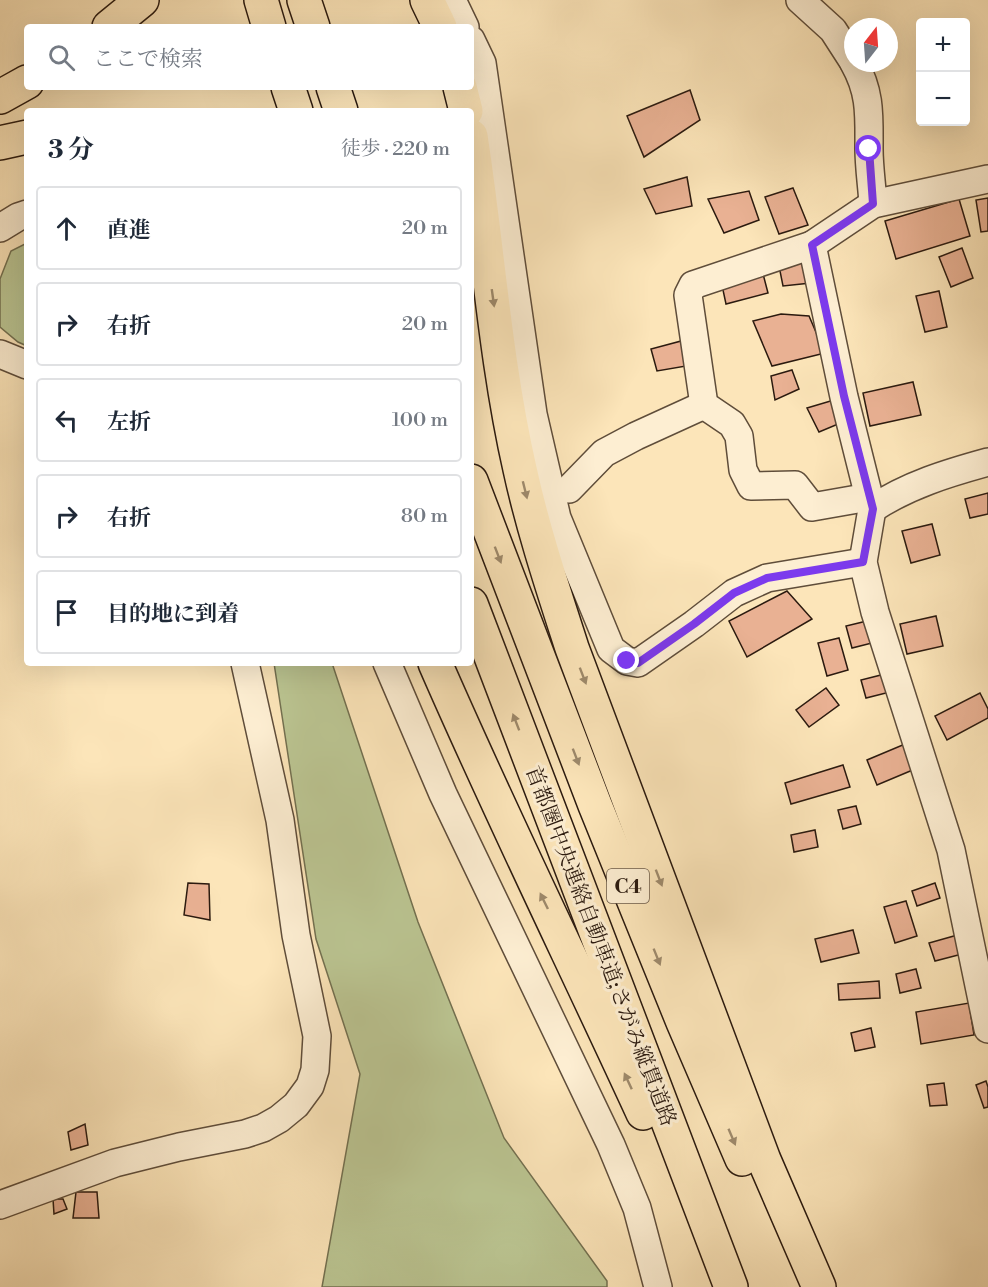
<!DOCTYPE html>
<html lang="ja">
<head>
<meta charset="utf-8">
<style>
  body { margin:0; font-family:"Libre Bodoni","Noto Serif JP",serif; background:#f6f6f7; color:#1f2937 }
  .controls { position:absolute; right:18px; top:18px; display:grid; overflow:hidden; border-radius:6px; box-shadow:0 6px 24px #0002 }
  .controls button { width:54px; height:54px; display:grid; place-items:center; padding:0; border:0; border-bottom:2px solid #e0e1e3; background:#fff; color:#1f2937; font:30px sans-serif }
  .compass { position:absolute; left:844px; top:18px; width:54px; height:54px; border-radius:50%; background:#fff; box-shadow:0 6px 24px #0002; rotate:17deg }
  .stop { position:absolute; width:18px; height:18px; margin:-14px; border:4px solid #7c3aed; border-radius:50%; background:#fff }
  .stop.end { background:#7c3aed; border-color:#fff; box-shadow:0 2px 6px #0008 }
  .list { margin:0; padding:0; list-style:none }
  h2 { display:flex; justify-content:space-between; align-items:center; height:78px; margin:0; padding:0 24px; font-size:26px }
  h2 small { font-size:20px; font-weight:400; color:#747a83 }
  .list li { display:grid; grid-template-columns:39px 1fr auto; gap:18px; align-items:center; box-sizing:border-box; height:84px; margin:0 12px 12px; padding:0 12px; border:2px solid #e0e1e3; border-radius:6px }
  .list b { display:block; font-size:22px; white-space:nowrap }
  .list em { font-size:20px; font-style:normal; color:#747a83 }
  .icon { flex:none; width:33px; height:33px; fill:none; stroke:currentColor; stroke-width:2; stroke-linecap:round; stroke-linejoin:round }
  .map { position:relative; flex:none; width:988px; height:1287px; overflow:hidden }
  .search { position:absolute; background:#fff; box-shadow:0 6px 24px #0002; left:24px; top:24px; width:450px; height:66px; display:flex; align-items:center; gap:15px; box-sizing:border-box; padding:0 21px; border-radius:6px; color:#747a83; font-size:22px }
  .panel { position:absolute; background:#fff; box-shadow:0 6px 24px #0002; left:24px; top:108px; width:450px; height:558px; border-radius:6px }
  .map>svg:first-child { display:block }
</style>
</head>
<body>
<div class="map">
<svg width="988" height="1287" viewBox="0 0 988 1287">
  <rect width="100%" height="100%" fill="#fce5b9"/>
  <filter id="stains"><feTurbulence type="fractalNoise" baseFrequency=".00333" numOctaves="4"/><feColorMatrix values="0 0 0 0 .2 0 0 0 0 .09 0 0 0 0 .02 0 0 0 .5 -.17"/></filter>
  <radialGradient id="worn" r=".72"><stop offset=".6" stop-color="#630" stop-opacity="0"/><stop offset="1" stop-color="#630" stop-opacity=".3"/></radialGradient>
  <g fill="#bbc592" stroke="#737050" stroke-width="1.5">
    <polygon points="27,243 27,346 18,342 0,327 0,279 11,251"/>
    <polygon points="274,663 332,663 418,922 504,1138 607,1281 607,1287 322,1287 360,1074 316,939"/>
  </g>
  <g fill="#e9b193" stroke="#2b1a0f" stroke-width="1.5">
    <polygon points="690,90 700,120 644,157 627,116"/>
    <polygon points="687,177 692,206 656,214 644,189"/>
    <polygon points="793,188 808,225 779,234 765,197"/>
    <polygon points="749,191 759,220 724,233 708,199"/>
    <polygon points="988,198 988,231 981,232 976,200"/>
    <polygon points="959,199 970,236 896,259 885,221"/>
    <polygon points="962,248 973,278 951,287 939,257"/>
    <polygon points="814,254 820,282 783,286 777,256"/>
    <polygon points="762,270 768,293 726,304 720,276"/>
    <polygon points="939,291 947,327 925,332 916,296"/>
    <polygon points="781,314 809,316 825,353 772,366 753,321"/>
    <polygon points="685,340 698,364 657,371 651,349"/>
    <polygon points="792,370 799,389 775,400 771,376"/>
    <polygon points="913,382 921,415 870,426 863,393"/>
    <polygon points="844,397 843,422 819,432 807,408"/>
    <polygon points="988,493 988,514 970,518 965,499"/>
    <polygon points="932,524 940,555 911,563 902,531"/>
    <polygon points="787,591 812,619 747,657 729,621"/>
    <polygon points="936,616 943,646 907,654 900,624"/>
    <polygon points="867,621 872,643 852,648 846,626"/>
    <polygon points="839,638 848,670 827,676 818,643"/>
    <polygon points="885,674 890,692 866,698 861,680"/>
    <polygon points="826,688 839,705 809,727 796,710"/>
    <polygon points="980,693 988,709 988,718 947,740 935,716"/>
    <polygon points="905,744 915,769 877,785 867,760"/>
    <polygon points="843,765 850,787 791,804 785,783"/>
    <polygon points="856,806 861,824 843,829 838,810"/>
    <polygon points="815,830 818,847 794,852 791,835"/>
    <polygon points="188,883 209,884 210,920 184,915"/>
    <polygon points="935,883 940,898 917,906 912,891"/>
    <polygon points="906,901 917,936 895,943 884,907"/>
    <polygon points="853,930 859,953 821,962 815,939"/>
    <polygon points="961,934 966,953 935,961 929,943"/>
    <polygon points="916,969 921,988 900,993 896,974"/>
    <polygon points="879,981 880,998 839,1000 838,984"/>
    <polygon points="969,1003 974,1035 921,1044 916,1012"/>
    <polygon points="871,1028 875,1047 855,1051 851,1033"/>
    <polygon points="986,1081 988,1087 988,1107 984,1108 976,1085"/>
    <polygon points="944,1083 947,1105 930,1106 927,1085"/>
    <polygon points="85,1124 88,1145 71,1150 68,1132"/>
    <polygon points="76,1192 97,1192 99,1218 73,1218"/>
    <polygon points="53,1199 63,1199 67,1209 54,1214"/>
  </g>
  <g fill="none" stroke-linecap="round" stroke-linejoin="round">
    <g stroke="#5f4d3a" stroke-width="30">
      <g id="minor">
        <polyline points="452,0 465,27"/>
        <polyline points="800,0 833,30 853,61"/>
        <polyline points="471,40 482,63 533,414 557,518 611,649 627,661 638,663 694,624 734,593 767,578 863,562"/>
        <path d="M854,63C871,93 869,116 869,149C869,167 872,186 873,204"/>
        <polyline points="988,179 873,204 812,245 844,397 872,509 863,562 875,612 951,850 988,1029"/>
        <polyline points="0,228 18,217 27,214"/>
        <polyline points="812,245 693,285 688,295 704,405 732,424 739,436 743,470 751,486 795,485 812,507 869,497"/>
        <polyline points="0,354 27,365"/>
        <polyline points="569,489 604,453 636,436 704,405"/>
        <path d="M872,509C908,485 948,473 988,462"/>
        <polyline points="387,663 443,794 611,1145 637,1208 658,1287"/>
        <polyline points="0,1205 115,1163 179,1147 245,1134 263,1128 279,1119 296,1105 310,1086 315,1070 317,1036 296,935 280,820 245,663"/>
      </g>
    </g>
    <g stroke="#2b1a0f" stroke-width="36">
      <g id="highway">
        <polyline points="261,0 269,27"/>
        <polyline points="304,0 313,27"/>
        <polyline points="427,0 440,27"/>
        <polyline points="109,27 142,0"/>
        <polyline points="288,87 296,111"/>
        <polyline points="333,87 341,111"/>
        <polyline points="460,87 466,111"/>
        <polyline points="0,97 27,82"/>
        <path d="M471,136C488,246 495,359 520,469C533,529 553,589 572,648L764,1160L819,1287"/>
        <polyline points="0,143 27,137"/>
        <polyline points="471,481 595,805 683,1022 742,1159"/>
        <polyline points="471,604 731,1287"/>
        <path d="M435,663C501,815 574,963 643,1113"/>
      </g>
    </g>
    <use href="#minor" stroke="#fdeed2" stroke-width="27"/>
    <use href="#highway" stroke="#fce5b9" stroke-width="33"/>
  </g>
  <defs><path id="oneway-solid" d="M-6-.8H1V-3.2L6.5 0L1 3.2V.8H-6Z" transform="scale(1.5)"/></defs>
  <g fill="#9e8a6c">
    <use href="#oneway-solid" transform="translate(493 298) rotate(82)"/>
    <use href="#oneway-solid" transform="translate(525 490) rotate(76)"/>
    <use href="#oneway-solid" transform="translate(498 555) rotate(69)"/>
    <use href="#oneway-solid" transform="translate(583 676) rotate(69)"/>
    <use href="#oneway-solid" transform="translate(516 722) rotate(-111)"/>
    <use href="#oneway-solid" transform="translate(576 757) rotate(69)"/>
    <use href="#oneway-solid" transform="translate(659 878) rotate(69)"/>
    <use href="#oneway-solid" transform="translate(544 901) rotate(-116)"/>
    <use href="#oneway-solid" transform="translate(657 957) rotate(68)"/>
    <use href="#oneway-solid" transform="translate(628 1081) rotate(-115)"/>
    <use href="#oneway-solid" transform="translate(732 1137) rotate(67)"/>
  </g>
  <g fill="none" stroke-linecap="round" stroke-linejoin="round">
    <polyline stroke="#7c3aed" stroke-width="8" points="627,661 638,663 694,624 734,593 767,578 863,562 873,509 844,396 812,245 873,204 869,149"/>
  </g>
  <g text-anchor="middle" stroke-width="6" stroke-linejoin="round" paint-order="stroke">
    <rect fill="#fdeed2" stroke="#6a5a4a" stroke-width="1.5" x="607" y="869" width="42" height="34" rx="4.5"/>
    <g font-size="20" font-weight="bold" fill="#2b1a0f">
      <text x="628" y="893">C4</text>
    </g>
    <g font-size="21" fill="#2b1a0f" stroke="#fdeed2">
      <text transform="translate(601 946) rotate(69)" y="7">首都圏中央連絡自動車道;さがみ縦貫道路</text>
    </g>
  </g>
  <rect width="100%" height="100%" filter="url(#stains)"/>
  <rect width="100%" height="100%" fill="url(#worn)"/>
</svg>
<div class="controls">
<button>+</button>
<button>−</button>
</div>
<svg class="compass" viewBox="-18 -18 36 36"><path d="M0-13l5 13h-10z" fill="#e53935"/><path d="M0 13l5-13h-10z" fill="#747a83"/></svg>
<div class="stop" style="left:869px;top:149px"></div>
<div class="stop end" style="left:627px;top:661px"></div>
<div class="search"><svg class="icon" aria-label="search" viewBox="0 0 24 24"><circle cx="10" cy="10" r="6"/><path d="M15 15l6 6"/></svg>ここで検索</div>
<section class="panel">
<h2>3 分<small>徒歩 · 220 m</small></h2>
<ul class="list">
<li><svg class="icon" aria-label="ahead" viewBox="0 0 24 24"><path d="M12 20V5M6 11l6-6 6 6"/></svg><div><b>直進</b></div><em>20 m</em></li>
<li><svg class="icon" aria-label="right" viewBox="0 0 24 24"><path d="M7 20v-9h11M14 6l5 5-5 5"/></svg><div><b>右折</b></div><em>20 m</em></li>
<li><svg class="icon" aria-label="left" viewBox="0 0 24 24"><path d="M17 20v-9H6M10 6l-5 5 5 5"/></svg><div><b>左折</b></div><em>100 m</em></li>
<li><svg class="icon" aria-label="right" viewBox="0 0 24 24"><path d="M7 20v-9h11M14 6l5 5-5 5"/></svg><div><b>右折</b></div><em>80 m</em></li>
<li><svg class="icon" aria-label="arrive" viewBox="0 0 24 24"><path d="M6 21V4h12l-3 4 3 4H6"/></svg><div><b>目的地に到着</b></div></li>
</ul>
</section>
</div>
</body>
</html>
